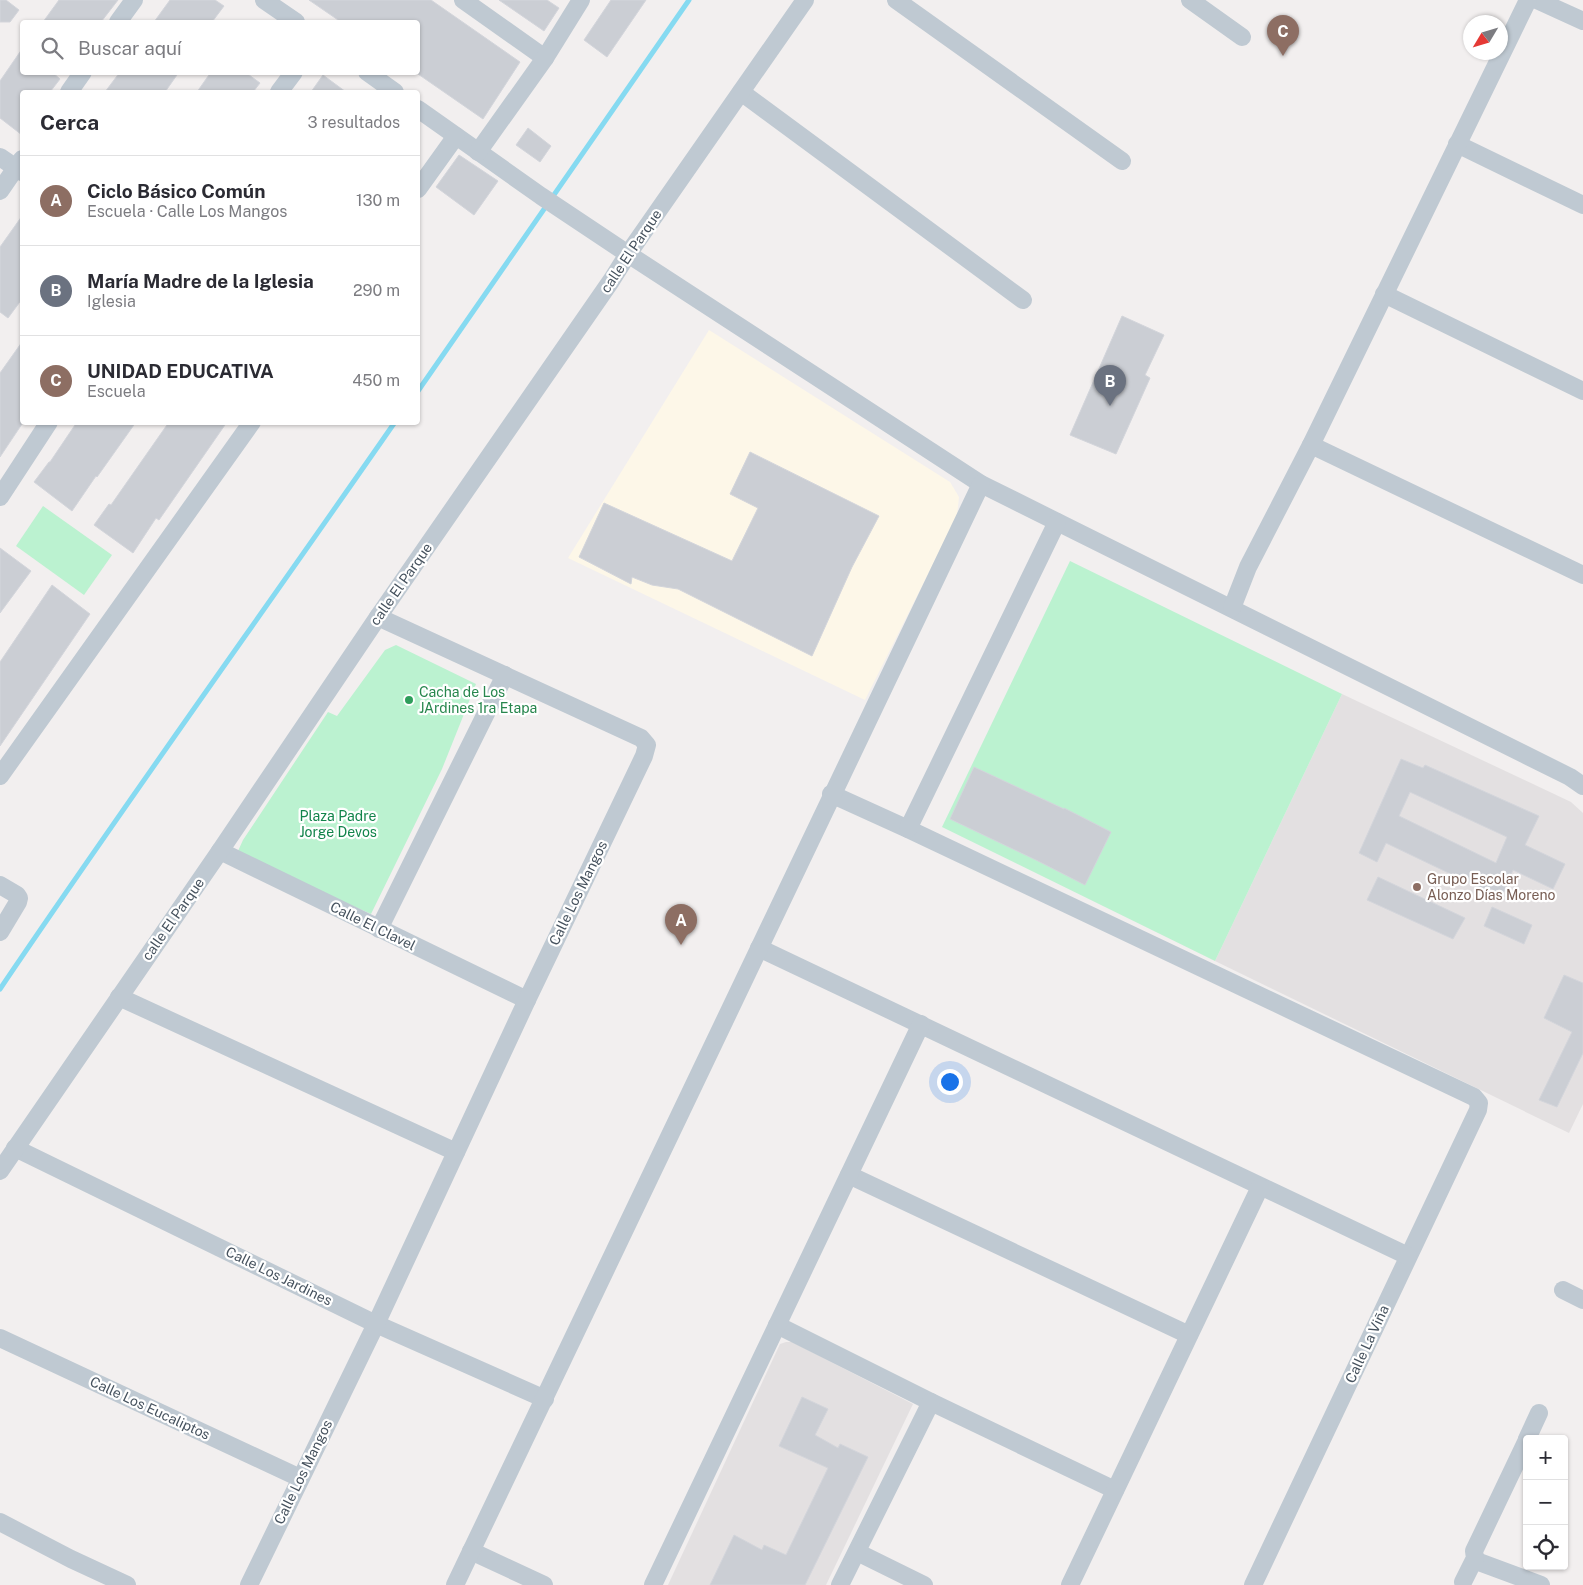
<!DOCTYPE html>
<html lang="es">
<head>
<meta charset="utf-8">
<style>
  body { margin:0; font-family:"Public Sans",sans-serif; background:#f2f2f3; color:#2b2b33 }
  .controls { position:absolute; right:15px; bottom:15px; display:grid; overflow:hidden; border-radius:5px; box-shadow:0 1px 4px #0004 }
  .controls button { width:45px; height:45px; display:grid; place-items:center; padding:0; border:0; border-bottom:1px solid #e1e1e2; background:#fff; color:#2b2b33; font:25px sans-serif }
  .compass { position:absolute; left:1463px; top:15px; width:45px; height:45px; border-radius:50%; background:#fff; box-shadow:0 1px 4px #0004; rotate:232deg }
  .you { position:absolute; left:949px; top:1081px; width:18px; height:18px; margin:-12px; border:4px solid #fff; border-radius:50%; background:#1a73e8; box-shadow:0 0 0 8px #1a73e833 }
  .badge { display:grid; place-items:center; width:32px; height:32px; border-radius:50%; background:#111827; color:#fff; font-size:16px; font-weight:700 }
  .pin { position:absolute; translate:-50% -41px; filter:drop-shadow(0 1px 2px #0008) }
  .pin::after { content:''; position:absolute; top:26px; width:18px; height:15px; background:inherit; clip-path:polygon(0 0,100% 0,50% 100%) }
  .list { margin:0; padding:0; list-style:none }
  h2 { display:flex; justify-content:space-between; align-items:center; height:65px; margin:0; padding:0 20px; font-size:21px }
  h2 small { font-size:16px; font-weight:400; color:#7c7c81 }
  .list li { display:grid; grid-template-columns:32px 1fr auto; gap:15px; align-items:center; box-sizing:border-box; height:90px; padding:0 20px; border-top:1px solid #e1e1e2 }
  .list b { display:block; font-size:19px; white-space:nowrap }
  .list p { margin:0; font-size:16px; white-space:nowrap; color:#7c7c81 }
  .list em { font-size:16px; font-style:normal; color:#7c7c81 }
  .icon { flex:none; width:28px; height:28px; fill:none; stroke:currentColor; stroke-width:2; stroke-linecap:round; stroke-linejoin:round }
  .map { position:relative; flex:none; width:1583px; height:1585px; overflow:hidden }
  .search { position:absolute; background:#fff; box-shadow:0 1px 4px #0004; left:20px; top:20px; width:400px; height:55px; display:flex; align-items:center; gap:12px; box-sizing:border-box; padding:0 18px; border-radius:5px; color:#7c7c81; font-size:19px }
  .panel { position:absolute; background:#fff; box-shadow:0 1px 4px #0004; left:20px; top:90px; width:400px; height:335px; border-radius:5px }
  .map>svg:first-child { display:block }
</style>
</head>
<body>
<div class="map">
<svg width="1583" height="1585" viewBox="0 0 1583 1585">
  <rect width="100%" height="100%" fill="#f2efef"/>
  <polygon fill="#fdf7e8" points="709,330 950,482 959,497 957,516 865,700 568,558"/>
  <g fill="#e3e0e1">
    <polygon points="1342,694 1571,802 1583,813 1583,1104 1569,1133 1215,961"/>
    <polygon points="786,1342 792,1342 913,1404 826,1585 668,1585 780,1344"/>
  </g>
  <g fill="#bbf2d0">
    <polygon points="43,506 112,555 84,595 16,546"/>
    <polygon points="1070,561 1342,694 1215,961 942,827"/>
    <polygon points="396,645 476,684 442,769 371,914 242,857 238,851 243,840 328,712 337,716 385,650"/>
  </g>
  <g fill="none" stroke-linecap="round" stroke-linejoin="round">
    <g stroke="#86daf1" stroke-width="5">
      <polyline points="418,391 689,0"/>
      <path d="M0,989C129,798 264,611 395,422"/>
    </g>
  </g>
  <g fill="#cbced4" stroke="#d3d5db" fill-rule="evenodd">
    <polygon points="0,0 6,0 19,10 10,22 0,22"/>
    <polygon points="59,0 118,0 101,22 43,22"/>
    <polygon points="170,0 215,0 224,6 212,22 154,22"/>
    <polygon points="309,0 431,0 520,62 483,119 418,74 418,22 341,22"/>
    <polygon points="499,0 547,0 559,8 544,31"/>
    <polygon points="611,0 646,0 607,57 584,40"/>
    <polygon points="22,49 22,72 52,72 60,79 50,92 22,92 22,135 0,118 0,81"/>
    <polygon points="120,72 179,72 165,92 105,92"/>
    <polygon points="211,72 245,72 260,83 253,92 197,92"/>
    <polygon points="323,75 346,92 311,92"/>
    <polygon points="528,128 551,146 540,162 516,145"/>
    <polygon points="459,155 498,181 474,215 436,187"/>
    <polygon points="22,216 22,299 8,318 0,312 0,247"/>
    <polygon points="1122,316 1164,335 1145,375 1150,378 1116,454 1070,435"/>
    <polygon points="22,342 22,424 0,457 0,373"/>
    <polygon points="77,422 136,422 97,477 96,476 72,511 34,482 49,462 50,462"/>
    <polygon points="169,422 227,422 159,520 156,518 133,553 94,525 109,504 111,505"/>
    <polygon points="750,452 879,516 852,567 812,656 678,589 652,585 632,577 631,584 579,557 604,503 732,561 758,508 730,494"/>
    <polygon points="0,548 31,571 0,613"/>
    <polygon points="52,585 90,614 0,746 0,662"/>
    <path d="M1401,759L1423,768L1425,765L1539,816L1525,845L1565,864L1553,889L1513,870L1501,898L1386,843L1377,862L1359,853ZM1410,792L1507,837L1496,863L1399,816Z"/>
    <polygon points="974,767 1064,809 1064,808 1111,832 1085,885 1038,861 950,819"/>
    <polygon points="1378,877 1465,918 1453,939 1367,900"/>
    <polygon points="1492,907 1532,925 1524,944 1484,926"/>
    <polygon points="1564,975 1583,983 1583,1053 1557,1107 1539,1100 1572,1032 1544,1018"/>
    <polygon points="802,1397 828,1409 815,1435 838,1448 840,1444 868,1457 805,1585 710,1585 734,1535 762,1550 764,1545 786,1555 828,1468 779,1446"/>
  </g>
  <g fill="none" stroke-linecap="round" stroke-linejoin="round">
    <g stroke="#bfc9d2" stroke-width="18">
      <polyline points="264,0 296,22"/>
      <polyline points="463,0 545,58"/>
      <polyline points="896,0 1122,161"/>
      <polyline points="1190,0 1242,37"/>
      <polyline points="1537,0 1583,21"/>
      <polyline points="118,22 134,0"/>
      <polyline points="367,72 395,92"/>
      <polyline points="69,92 83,72"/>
      <polyline points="279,92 294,72"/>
      <polyline points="741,92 1023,300"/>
      <polyline points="418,109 541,196 628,254 981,484 1570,777 1583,786"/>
      <polyline points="1457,144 1583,205"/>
      <polyline points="478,152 545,58 581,0"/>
      <polyline points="0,157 22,172"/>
      <polyline points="418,189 456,136"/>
      <polyline points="0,191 22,159"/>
      <polyline points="1384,294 1583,391"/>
      <polyline points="1311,445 1583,575"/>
      <polyline points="0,497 49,422"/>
      <polyline points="1232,608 1248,567 1311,445 1528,0"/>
      <polyline points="0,776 252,422"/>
      <polyline points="831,794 908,829 1474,1097 1479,1103 1478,1110 1253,1585"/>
      <polyline points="908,829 1057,522"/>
      <polyline points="220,851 527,1000"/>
      <polyline points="0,885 17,895 19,898 18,902 0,932"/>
      <polyline points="379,929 505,675"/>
      <polyline points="759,948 1408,1256"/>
      <polyline points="119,997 456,1152"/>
      <polyline points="15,1148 376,1324 545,1399"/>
      <polyline points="0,1171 220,851 378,617 611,281 628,254 805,0"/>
      <polyline points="849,1175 1189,1335"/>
      <polyline points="1563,1290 1583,1300"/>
      <polyline points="777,1325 931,1402 1115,1490"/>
      <polyline points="0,1338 300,1478"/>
      <polyline points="1527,1439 1539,1413"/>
      <polyline points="0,1522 71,1559 127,1585"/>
      <polyline points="471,1551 544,1585"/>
      <polyline points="857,1552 924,1585"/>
      <polyline points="1475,1558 1479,1562 1541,1585"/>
      <polyline points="1463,1582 1475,1558 1474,1551 1527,1440"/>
      <polyline points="249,1585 376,1324 527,1000 644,756 647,745 641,738 378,617"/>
      <path d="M455,1585C631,1218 804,850 981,484"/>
      <polyline points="653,1585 921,1024"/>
      <polyline points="840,1585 931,1402"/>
      <polyline points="1070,1585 1260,1187"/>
    </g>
  </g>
  <circle fill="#2e9e5b" stroke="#fff" stroke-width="2" cx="409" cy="700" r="5"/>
  <circle fill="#8d6e63" stroke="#fff" stroke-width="2" cx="1417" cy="887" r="5"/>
  <g text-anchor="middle" stroke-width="4.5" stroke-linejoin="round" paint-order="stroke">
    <g font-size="14" fill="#46525e" stroke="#fff">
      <text transform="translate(631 251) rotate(-56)" y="5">calle El Parque</text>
      <text transform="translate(401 584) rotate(-55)" y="5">calle El Parque</text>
      <text transform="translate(578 893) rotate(-64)" y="5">Calle Los Mangos</text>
      <text transform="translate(173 919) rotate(-55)" y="5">calle El Parque</text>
      <text transform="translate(373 926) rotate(26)" y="5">Calle El Clavel</text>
      <text transform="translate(279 1276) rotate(26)" y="5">Calle Los Jardines</text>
      <text transform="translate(1367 1344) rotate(-65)" y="5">Calle La Viña</text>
      <text transform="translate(150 1408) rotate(25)" y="5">Calle Los Eucaliptos</text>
      <text transform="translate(303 1472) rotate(-64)" y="5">Calle Los Mangos</text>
    </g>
    <g font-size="14" fill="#27864d" stroke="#fff" text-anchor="start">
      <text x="419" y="697">Cacha de Los<tspan x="419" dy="16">JArdines 1ra Etapa</tspan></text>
    </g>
    <g font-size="14" fill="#12844b" stroke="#fff">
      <text x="338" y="821">Plaza Padre<tspan x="338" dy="16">Jorge Devos</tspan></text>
    </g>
    <g font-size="14" fill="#785e54" stroke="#fff" text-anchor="start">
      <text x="1427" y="884">Grupo Escolar<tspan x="1427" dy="16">Alonzo Días Moreno</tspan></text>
    </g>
  </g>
</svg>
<div class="controls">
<button>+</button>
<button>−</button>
<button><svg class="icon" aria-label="locate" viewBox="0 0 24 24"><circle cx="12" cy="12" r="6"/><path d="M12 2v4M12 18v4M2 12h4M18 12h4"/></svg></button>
</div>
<svg class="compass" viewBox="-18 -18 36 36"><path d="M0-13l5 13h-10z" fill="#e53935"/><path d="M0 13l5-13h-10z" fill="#7c7c81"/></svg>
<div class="you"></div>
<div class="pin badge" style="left:681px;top:945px;background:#8d6e63">A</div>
<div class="pin badge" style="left:1110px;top:406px;background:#6b7280">B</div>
<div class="pin badge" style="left:1283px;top:56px;background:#8d6e63">C</div>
<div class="search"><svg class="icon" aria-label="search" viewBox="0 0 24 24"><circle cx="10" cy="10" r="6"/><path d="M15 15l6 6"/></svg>Buscar aquí</div>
<section class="panel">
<h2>Cerca<small>3 resultados</small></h2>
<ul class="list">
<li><span class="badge" style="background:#8d6e63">A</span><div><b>Ciclo Básico Común</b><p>Escuela · Calle Los Mangos</p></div><em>130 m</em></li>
<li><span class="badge" style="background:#6b7280">B</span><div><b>María Madre de la Iglesia</b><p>Iglesia</p></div><em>290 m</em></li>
<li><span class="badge" style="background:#8d6e63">C</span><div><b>UNIDAD EDUCATIVA</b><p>Escuela</p></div><em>450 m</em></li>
</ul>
</section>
</div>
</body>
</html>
